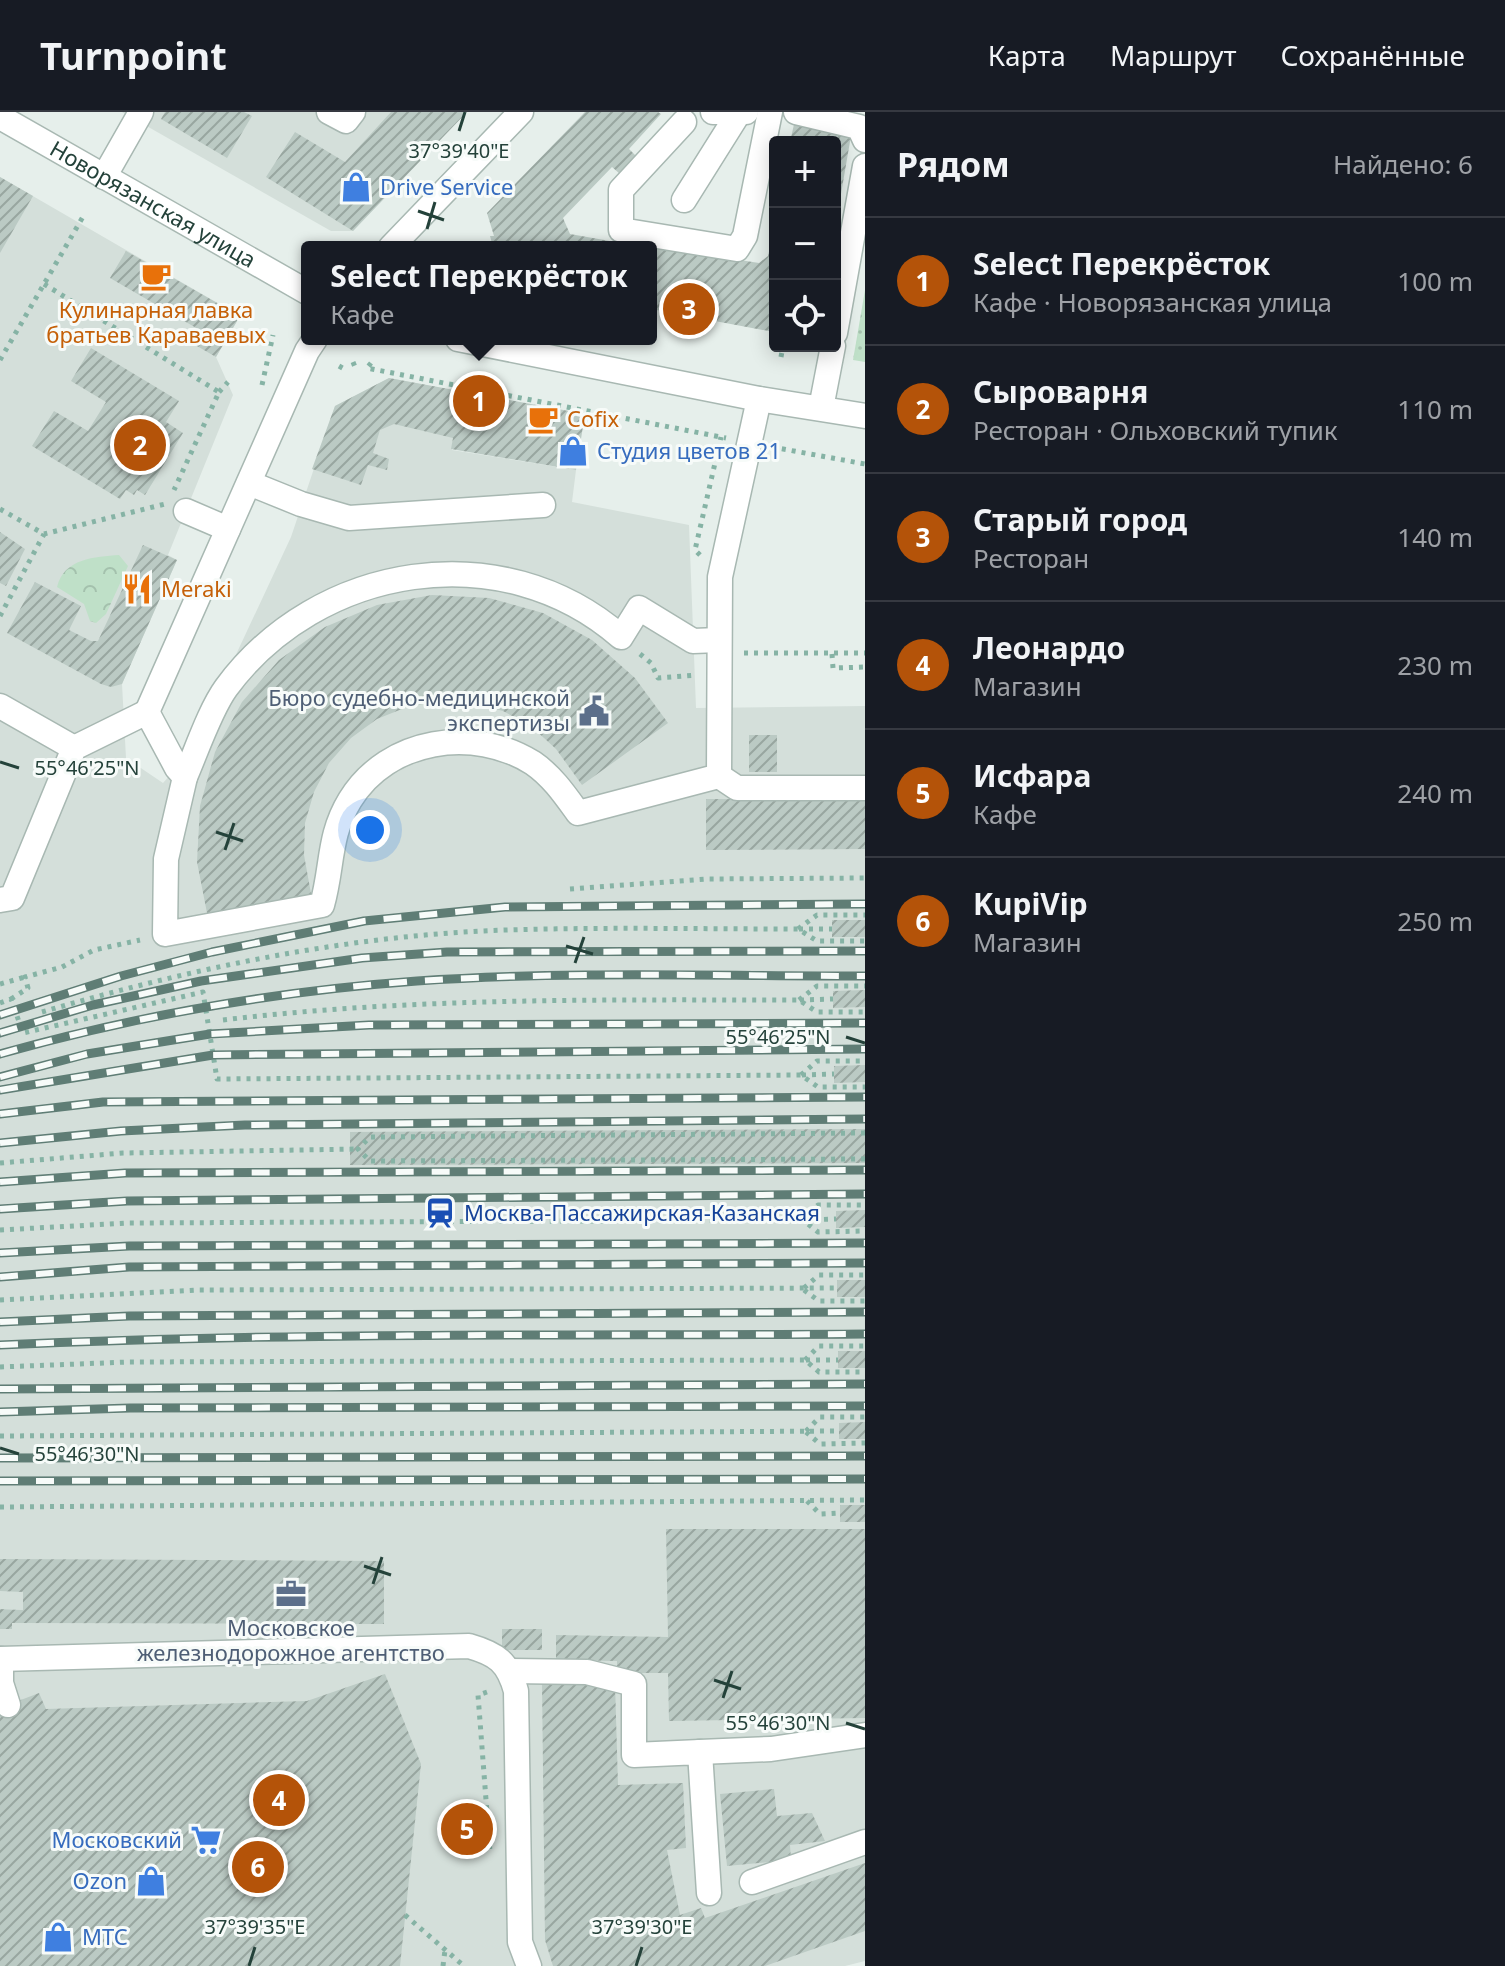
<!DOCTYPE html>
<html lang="ru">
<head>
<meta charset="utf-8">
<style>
  body { margin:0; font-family:"Noto Sans",sans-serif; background:#20242c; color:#f1f3f6 }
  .controls { position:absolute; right:24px; top:24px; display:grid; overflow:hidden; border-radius:8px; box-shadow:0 4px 20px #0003 }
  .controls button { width:72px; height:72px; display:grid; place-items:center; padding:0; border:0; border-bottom:2px solid #363941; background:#171b24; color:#f1f3f6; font:40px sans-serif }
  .you { position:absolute; left:370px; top:718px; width:28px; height:28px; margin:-20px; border:6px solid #fff; border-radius:50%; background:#1a73e8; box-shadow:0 0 0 12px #1a73e833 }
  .badge { display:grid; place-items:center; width:52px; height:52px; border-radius:50%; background:#b45309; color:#fff; font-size:26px; font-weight:700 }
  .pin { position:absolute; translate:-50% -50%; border:4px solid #fff; box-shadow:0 2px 8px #0006 }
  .popup { position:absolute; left:301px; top:129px; width:356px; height:104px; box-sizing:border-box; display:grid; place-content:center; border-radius:8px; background:#171b24; filter:drop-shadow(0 2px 6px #0005); font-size:26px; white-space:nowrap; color:#9ea1a6 }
  .popup b { font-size:30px; color:#f1f3f6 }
  .popup::after { content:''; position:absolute; left:50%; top:100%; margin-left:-16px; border:16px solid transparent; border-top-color:#171b24 }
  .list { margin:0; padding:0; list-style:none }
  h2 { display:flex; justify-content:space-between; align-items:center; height:104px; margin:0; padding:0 32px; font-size:34px }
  h2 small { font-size:26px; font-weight:400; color:#9ea1a6 }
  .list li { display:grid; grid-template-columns:52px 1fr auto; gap:24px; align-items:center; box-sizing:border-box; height:128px; padding:0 32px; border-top:2px solid #363941 }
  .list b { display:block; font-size:30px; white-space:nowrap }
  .list p { margin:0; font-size:26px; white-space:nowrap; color:#9ea1a6 }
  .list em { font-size:26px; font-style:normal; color:#9ea1a6 }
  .icon { flex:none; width:44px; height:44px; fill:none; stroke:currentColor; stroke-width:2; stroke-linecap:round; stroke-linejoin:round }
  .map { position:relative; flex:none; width:865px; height:1854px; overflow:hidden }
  header { display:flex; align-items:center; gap:48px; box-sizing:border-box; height:112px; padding:0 40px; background:#171b24; border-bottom:2px solid #363941 }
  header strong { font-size:38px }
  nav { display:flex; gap:44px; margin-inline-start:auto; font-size:28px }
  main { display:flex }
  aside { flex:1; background:#171b24 }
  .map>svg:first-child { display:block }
</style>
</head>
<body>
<header>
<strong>Turnpoint</strong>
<nav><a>Карта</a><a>Маршрут</a><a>Сохранённые</a></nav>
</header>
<main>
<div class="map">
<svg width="865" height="1854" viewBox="0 0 865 1854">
  <defs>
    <pattern id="grass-dots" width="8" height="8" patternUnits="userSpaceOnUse" patternTransform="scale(2)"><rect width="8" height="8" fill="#bfe0c8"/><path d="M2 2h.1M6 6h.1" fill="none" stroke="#a4c1ad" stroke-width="1.8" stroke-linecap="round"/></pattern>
    <pattern id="forest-crowns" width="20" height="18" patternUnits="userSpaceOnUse" patternTransform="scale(2)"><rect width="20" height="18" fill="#bfe0c8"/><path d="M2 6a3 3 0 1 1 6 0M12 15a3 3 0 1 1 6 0" fill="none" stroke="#a4c1ad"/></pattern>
    <pattern id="building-hatch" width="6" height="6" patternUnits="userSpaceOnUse" patternTransform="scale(2)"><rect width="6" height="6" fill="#bbcac4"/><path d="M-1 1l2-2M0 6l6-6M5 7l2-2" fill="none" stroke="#98a6a0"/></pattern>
  </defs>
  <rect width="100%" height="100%" fill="#e6efeb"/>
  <g fill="#d4dfda">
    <polygon points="122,0 467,0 353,119 331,119"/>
    <polygon points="0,65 240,204 216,245 233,283 168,443 177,448 122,572 126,646 163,671 190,641 291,425 335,294 389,266 461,280 452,338 576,358 572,390 689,413 696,596 865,594 865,1849 845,1854 0,1854 0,1517 12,1511 383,1512 384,1449 23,1448 23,1498 0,1497"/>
  </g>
  <polygon fill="url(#grass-dots)" points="865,178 865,250 853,248"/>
  <path fill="url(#forest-crowns)" d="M119,443L128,454L106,502L96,511L90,509L84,492L57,475C64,446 95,445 119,443Z"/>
  <g fill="url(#building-hatch)">
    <polygon points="165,0 244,0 252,4 227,46 161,7"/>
    <polygon points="391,0 467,0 353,119 266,65 295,20 345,50"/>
    <polygon points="585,0 658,0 661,2 629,37 637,45 620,62 612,55 563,106 570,122 644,135 493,135 490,124 494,124 487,101"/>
    <polygon points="795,8 852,18 837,105 835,30 790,30"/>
    <polygon points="0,65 33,84 0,141"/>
    <polygon points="774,116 774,220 651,197 651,134 759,151 768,144"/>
    <polygon points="126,139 240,204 216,245 190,230 198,217 110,166"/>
    <polygon points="91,236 179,289 166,310 183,321 145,383 137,378 134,383 126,378 120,387 32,334 54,299 88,319 106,290 71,269"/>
    <polygon points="389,266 585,302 576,358 451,337 453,326 394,312 380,318 373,341 389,347 387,358 368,353 361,373 312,357 335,294"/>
    <polygon points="0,420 25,437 6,474 0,471"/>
    <polygon points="143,433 177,448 122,572 111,575 101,572 7,521 35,470 81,494 69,518 91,529 98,529"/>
    <polygon points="432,483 489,486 543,501 592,528 635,566 668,611 582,673 556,637 532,615 503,599 472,591 439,589 407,595 377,607 351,626 329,651 314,680 305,711 304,743 312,787 208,806 197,750 200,694 215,640 242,590 279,548 325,515 377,493"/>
    <rect x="749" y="623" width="28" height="37"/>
    <polygon points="706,687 865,688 865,737 706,738"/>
    <rect x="832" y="808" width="33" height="17"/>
    <polygon points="865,878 865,895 833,896 833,879"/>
    <polygon points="865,953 865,970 834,971 834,954"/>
    <polygon points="865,1017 865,1051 350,1053 350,1020"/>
    <polygon points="865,1098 865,1115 836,1116 836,1099"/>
    <rect x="837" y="1168" width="28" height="17"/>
    <rect x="838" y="1239" width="27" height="17"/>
    <polygon points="865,1310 865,1327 839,1327 839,1311"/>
    <rect x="840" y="1393" width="25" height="17"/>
    <polygon points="666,1417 865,1417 865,1606 669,1609 668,1561 617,1561 617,1549 556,1548 556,1523 668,1525"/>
    <polygon points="0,1447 384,1449 384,1512 12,1511 12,1517 0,1517 0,1497 23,1498 23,1480 0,1479"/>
    <rect x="502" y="1517" width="40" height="21"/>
    <polygon points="385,1562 421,1652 400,1854 0,1854 0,1596 39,1581 46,1597 307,1589"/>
    <polygon points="542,1571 615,1571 618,1673 683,1671 686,1736 667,1738 680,1803 701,1796 705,1806 865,1751 865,1819 765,1854 553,1854 545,1828"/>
    <polygon points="774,1677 777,1704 812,1701 825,1729 790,1733 791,1748 727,1754 720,1682"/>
  </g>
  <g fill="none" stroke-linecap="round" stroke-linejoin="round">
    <g stroke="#a8b8b2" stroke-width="27">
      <g id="minor">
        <polyline points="329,0 346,9 353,0"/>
        <polyline points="713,0 746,0"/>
        <polyline points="796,0 859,15 865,28"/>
        <path id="s1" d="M0,5L307,180"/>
        <polyline points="684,10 621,78 621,118 737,137 745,124 770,0"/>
        <polyline points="104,65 141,0"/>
        <polyline points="684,88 738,2"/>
        <polyline points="391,135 521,0"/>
        <polyline points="835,221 865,54"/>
        <polyline points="458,227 759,287 865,304"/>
        <polyline points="821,296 833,234"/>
        <polyline points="249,371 301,392 349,406 543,393"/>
        <polyline points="186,399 228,417"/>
        <polyline points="0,594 74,636"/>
        <polyline points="147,600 307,239 315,227"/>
        <polyline points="719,664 737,676 865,676"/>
        <path d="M185,665C196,640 210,598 226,576C317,452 502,421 621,525L639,496L693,529L719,528"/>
        <path d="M0,788L12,786L74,636L147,600L177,656L185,665L166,747L165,822L322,793C333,754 328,724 350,688C388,626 474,614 533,651C552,664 565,683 578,701L719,664L720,465L759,287"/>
        <path d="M0,1547L469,1534C497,1542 508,1550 516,1579L520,1830L529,1854"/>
        <polyline points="1,1547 1,1571 8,1593"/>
        <polyline points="511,1559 587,1560 634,1572 634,1643 700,1640 709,1781"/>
        <polyline points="700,1640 771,1637 865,1623"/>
        <polyline points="752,1770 865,1730"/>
      </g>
    </g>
    <g stroke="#86b3a5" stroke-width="5" stroke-dasharray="4 6" stroke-linecap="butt">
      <polyline points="44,172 219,280 174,378"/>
      <polyline points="781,245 783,234"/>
      <polyline points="0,248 84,103"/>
      <polyline points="353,250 355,255"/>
      <polyline points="371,251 367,256 726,326"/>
      <polyline points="339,254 346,258"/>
      <polyline points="262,273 273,223"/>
      <polyline points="219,280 228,270"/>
      <polyline points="772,335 865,352"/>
      <polyline points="0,397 44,422 165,392"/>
      <polyline points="700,443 695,438 721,325"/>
      <polyline points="0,504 44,422"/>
      <polyline points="744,541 865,541"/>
      <polyline points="640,542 651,551 658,566 697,563"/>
      <polyline points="832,542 833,556 865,555"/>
      <polyline points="570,777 707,767 865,766"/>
      <polyline points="798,817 817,803 865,803"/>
      <polyline points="799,817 832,817"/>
      <polyline points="0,872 25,865"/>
      <polyline points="11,887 28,876 25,865 62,855 94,838 140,828"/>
      <polyline points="799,888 817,874 865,874"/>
      <polyline points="800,888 833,887"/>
      <polyline points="0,891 11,887 23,921 203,880 217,967 801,963 818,975 865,975"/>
      <path d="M42,900C193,856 349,823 507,818C604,815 701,817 798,817L817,829H865"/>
      <path d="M223,908C415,885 606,888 799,888L817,900H865"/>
      <polyline points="801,963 817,949 865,949"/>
      <polyline points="802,963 834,962"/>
      <polyline points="865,1021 370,1025 358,1037 370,1049 865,1047"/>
      <polyline points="0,1051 123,1041 358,1037"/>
      <polyline points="803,1108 818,1093 865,1093"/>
      <polyline points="804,1108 836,1107"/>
      <polyline points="0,1118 128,1111 803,1108 818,1120 865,1119"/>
      <polyline points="804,1176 819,1163 865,1163"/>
      <polyline points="804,1178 819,1189 865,1189"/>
      <polyline points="0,1188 199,1178 837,1176"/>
      <polyline points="805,1248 819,1234 865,1234"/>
      <polyline points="806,1248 838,1248"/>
      <polyline points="0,1255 129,1250 805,1248 819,1260 865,1260"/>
      <polyline points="806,1319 820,1305 865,1305"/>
      <polyline points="806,1320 820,1332 865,1331"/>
      <polyline points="0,1324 839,1319"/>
      <polyline points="807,1389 820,1402 840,1401"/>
      <polyline points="0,1395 865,1388"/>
      <polyline points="487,1580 478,1583 490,1740"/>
      <polyline points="405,1803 464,1854"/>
      <polyline points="443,1854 445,1838"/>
    </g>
    <use href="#minor" stroke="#fff" stroke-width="24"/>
    <g stroke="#5f7d75" stroke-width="9">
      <g id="rail">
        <polyline points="0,903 121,864 212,840 364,809 505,795 865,792"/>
        <polyline points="0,921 93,893 201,869 362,846 447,840 865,839"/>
        <path d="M0,942C135,904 277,879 417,869C566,859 716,864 865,864"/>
        <polyline points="0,965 87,942 210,922 369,913 865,911"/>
        <polyline points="0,978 213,943 865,937"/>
        <polyline points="0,1002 103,990 865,985"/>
        <polyline points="0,1031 121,1019 245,1013 865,1007"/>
        <polyline points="0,1070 125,1061 865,1058"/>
        <polyline points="0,1097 127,1089 865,1082"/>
        <polyline points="0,1141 129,1134 865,1131"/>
        <polyline points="0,1165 129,1155 865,1151"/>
        <polyline points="0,1210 129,1204 865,1200"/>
        <path d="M0,1233C288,1220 577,1224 865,1222"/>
        <polyline points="0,1277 865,1272"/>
        <polyline points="0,1300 130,1296 865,1294"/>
        <polyline points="0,1346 865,1344"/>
        <polyline points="0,1369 865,1367"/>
      </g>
    </g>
    <use href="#rail" stroke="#f7fbf9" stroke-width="6" stroke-dasharray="18" stroke-linecap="butt"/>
  </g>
  <path fill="none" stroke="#24423a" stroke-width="3" d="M459,19L465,0M418,99L444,108M427,117L435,90M0,650L19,656M216,720L243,729M225,738L234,711M566,834L593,842M575,851L584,825M846,925L865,931M0,1336L19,1342M364,1454L391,1463M373,1472L382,1445M714,1568L741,1577M723,1586L732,1559M846,1611L865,1617M249,1854L255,1835M636,1854L642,1835"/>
  <defs>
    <g id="shop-bare" transform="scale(2.4)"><path d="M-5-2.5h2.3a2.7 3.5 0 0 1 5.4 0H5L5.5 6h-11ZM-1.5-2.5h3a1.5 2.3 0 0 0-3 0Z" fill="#3f7fe0" stroke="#f7fbf9" stroke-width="2.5" paint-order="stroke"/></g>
    <g id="cafe-bare" transform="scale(2.4)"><path d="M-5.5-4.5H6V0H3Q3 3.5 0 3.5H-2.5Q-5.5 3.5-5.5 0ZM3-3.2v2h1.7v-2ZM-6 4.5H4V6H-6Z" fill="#e8710a" stroke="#f7fbf9" stroke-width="2.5" paint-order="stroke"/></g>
    <g id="restaurant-bare" transform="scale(2.4)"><path d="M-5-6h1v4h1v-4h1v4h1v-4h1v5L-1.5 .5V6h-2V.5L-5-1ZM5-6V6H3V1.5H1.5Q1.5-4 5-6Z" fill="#e8710a" stroke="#f7fbf9" stroke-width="2.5" paint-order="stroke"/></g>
    <g id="civic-bare" transform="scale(2.4)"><path d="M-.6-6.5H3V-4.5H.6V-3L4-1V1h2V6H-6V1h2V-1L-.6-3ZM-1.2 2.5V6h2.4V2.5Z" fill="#5c6f8a" stroke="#f7fbf9" stroke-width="2.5" paint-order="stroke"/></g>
    <g id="station-bare" transform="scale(2.4)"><path d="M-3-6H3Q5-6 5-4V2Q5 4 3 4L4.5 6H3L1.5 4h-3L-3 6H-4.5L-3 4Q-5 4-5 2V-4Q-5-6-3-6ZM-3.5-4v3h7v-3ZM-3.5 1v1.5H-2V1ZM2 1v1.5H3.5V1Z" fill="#1a4fb4" stroke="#f7fbf9" stroke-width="2.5" paint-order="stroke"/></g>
    <g id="office-bare" transform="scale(2.4)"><path d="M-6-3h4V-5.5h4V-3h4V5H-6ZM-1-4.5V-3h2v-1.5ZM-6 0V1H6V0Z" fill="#5c6f8a" stroke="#f7fbf9" stroke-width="2.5" paint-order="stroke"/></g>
    <g id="supermarket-bare" transform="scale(2.4)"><path d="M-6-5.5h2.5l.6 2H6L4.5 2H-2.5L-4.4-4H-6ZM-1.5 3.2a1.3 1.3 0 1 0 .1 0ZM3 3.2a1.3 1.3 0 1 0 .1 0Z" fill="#3f7fe0" stroke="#f7fbf9" stroke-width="2.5" paint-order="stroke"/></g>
  </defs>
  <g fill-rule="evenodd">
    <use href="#shop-bare" x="356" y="75"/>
    <use href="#cafe-bare" x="156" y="164"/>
    <use href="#cafe-bare" x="543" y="307"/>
    <use href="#shop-bare" x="573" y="339"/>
    <use href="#restaurant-bare" x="137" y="477"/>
    <use href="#civic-bare" x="594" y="599"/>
    <use href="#station-bare" x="440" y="1101"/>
    <use href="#office-bare" x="291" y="1482"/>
    <use href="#supermarket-bare" x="206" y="1728"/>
    <use href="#shop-bare" x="151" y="1769"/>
    <use href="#shop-bare" x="58" y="1825"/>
  </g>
  <g text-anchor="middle" stroke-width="6" stroke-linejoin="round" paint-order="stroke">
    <g font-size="22" fill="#366cbe" stroke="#f7fbf9" text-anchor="start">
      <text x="380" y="83">Drive Service</text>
      <text x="597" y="347">Студия цветов 21</text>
      <text x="182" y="1736" text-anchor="end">Московский</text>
      <text x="127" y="1777" text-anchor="end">Ozon</text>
      <text x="82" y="1833">МТС</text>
    </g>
    <g font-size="22" fill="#24423a" stroke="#f7fbf9">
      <text dy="8" stroke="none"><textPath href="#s1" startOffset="176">Новорязанская улица</textPath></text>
    </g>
    <g font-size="22" fill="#c56008" stroke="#f7fbf9" text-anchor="start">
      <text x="156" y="206" text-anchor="middle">Кулинарная лавка<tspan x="156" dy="25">братьев Караваевых</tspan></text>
      <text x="567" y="315">Cofix</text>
      <text x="161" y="485">Meraki</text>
    </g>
    <g font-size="22" fill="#4e5e75" stroke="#f7fbf9" text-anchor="end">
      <text x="570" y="594">Бюро судебно-медицинской<tspan x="570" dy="25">экспертизы</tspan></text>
      <text x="291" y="1524" text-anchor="middle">Московское<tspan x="291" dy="25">железнодорожное агентство</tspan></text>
    </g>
    <g font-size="22" fill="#164399" stroke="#f7fbf9" text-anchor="start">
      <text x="464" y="1109">Москва-Пассажирская-Казанская</text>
    </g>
  </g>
  <g font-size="20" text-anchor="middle" fill="#24423a" stroke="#f7fbf9" stroke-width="6" stroke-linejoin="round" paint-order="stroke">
    <text x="459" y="46">37°39'40"E</text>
    <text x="87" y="663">55°46'25"N</text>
    <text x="778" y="932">55°46'25"N</text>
    <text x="87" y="1349">55°46'30"N</text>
    <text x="778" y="1618">55°46'30"N</text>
    <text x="255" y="1822">37°39'35"E</text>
    <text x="642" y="1822">37°39'30"E</text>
  </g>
</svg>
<div class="controls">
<button>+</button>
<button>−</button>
<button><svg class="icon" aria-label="locate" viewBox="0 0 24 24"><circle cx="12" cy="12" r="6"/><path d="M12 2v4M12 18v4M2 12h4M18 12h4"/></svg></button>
</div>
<div class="you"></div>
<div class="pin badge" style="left:479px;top:289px">1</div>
<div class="popup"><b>Select Перекрёсток</b>Кафе</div>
<div class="pin badge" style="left:140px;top:333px">2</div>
<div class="pin badge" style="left:689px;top:197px">3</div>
<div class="pin badge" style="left:279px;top:1688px">4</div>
<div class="pin badge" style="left:467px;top:1717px">5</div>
<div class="pin badge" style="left:258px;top:1755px">6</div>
</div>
<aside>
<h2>Рядом<small>Найдено: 6</small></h2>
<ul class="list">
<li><span class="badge">1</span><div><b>Select Перекрёсток</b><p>Кафе · Новорязанская улица</p></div><em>100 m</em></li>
<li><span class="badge">2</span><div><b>Сыроварня</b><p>Ресторан · Ольховский тупик</p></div><em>110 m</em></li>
<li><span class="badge">3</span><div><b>Старый город</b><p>Ресторан</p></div><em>140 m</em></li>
<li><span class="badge">4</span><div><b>Леонардо</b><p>Магазин</p></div><em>230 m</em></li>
<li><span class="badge">5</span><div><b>Исфара</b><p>Кафе</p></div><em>240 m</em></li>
<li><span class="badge">6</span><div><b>KupiVip</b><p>Магазин</p></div><em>250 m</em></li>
</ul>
</aside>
</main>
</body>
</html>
